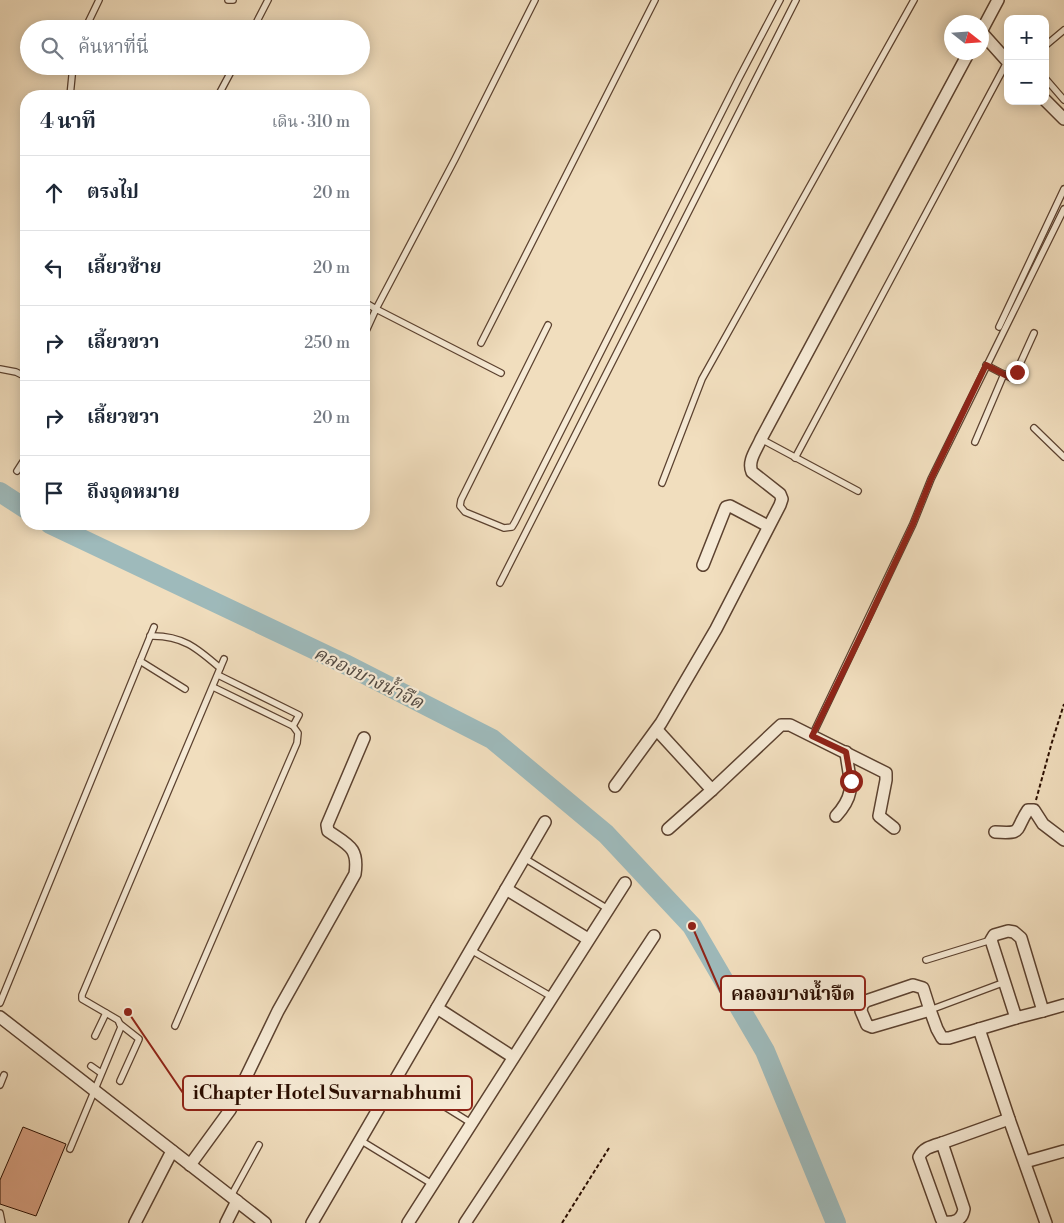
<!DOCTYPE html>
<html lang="th">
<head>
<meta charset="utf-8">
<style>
  body { margin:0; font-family:"Libre Bodoni","Noto Serif Thai",serif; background:#f2f2f3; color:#1f2937 }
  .controls { position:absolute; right:15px; top:15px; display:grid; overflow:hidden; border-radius:10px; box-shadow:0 2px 12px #0003 }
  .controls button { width:45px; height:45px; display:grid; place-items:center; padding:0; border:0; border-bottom:1px solid #e0e1e3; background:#fff; color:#1f2937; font:25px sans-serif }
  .compass { position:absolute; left:944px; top:15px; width:45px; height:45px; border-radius:50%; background:#fff; box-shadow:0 2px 12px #0003; rotate:107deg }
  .stop { position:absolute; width:15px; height:15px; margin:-11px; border:4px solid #8f2418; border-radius:50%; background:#fff }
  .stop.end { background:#8f2418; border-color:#fff; box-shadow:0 1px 5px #0008 }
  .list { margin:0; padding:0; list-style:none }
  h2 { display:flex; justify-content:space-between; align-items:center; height:65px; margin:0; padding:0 20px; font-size:21px }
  h2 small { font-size:16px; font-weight:400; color:#747a83 }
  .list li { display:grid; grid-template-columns:32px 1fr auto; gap:15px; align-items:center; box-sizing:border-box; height:75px; padding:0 20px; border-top:1px solid #e0e1e3 }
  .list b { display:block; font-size:19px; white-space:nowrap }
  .list em { font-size:16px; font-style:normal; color:#747a83 }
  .icon { flex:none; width:28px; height:28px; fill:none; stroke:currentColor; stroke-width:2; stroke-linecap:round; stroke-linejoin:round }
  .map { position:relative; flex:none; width:1064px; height:1223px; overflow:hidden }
  .search { position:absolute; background:#fff; box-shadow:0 2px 12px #0003; left:20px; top:20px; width:350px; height:55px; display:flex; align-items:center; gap:12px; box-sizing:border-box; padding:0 18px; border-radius:28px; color:#747a83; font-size:19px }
  .panel { position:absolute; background:#fff; box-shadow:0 2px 12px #0003; left:20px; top:90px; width:350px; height:440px; border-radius:20px }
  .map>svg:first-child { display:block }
</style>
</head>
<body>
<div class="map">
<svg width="1064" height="1223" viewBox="0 0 1064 1223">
  <rect width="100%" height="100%" fill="#f1debe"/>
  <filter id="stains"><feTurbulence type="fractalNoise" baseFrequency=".004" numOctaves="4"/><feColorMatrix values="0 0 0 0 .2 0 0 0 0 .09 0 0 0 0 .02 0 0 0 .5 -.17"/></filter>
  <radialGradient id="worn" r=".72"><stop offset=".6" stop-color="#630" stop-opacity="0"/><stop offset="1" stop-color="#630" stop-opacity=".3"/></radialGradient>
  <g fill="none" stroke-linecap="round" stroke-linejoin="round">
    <g stroke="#9ebabb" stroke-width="20">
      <polyline points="0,492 26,509"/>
      <polyline points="50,524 345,664 492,739 606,834 692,926 765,1051 836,1223"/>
    </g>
  </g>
  <polygon fill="#d9a284" stroke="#2b0e01" points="23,1127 66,1144 36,1216 0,1204 0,1180"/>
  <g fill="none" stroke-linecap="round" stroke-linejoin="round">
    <g stroke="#5c4230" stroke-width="8">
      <g id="service">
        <polyline points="228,0 233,0"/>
        <polyline points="85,29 99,0"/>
        <polyline points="253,29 268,0"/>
        <polyline points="1045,46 1064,30"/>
        <polyline points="1045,78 1064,100"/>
        <polyline points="70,96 73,66"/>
        <polyline points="218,96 234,66"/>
        <polyline points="364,302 376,309 455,159 535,0"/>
        <polyline points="548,325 461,500 460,506 465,512 504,528 512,527 515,522 739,78 780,0"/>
        <polyline points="999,327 1064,189"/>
        <polyline points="366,331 376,309 501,373"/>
        <polyline points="481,343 655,0"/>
        <polyline points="986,365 1011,378 1014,377 1034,333"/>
        <polyline points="0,369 16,372 26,377"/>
        <polyline points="1034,428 1064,457"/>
        <polyline points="761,439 858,491"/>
        <polyline points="975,442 1004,374"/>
        <polyline points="795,458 1007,62"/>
        <polyline points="17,471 26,457"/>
        <polyline points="662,483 702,379 914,0"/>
        <polyline points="500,583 796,0"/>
        <path d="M150,636C182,635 197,648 220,668"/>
        <polyline points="140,661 185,689"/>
        <polyline points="218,675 299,715 293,726"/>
        <polyline points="812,736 913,524 931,479 1064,209"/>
        <polyline points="524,858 608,909"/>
        <polyline points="471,950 552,997"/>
        <polyline points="926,960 991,940"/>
        <polyline points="0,1003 154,627"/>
        <polyline points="930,1010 1005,982"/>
        <polyline points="175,1026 297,743 298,733 293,726 213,687"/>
        <polyline points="95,1036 106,1013"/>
        <polyline points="91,1066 101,1073"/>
        <polyline points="397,1077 471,1123"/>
        <polyline points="120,1081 139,1039 120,1024"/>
        <polyline points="0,1085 4,1075"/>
        <polyline points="360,1140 432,1184"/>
        <polyline points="70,1149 121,1027 118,1020 82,999 82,995 224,659"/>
        <polyline points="231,1196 259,1145"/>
        <polyline points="0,1213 2,1223"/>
      </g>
    </g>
    <g stroke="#5c4230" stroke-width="14">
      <g id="minor">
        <polyline points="982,30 998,0"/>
        <polyline points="982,33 1008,62"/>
        <polyline points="1045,100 1064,119"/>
        <polyline points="703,565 726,507 730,506 768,526"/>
        <polyline points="657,730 712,790 781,725 790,725 886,773 886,780 879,816 894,828"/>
        <path d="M615,786L661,723L716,629L780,505L782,499L780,494L752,472C747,461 757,449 761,439L969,52"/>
        <path d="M836,816C858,792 849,781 846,752"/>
        <polyline points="668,829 712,790"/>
        <path d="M995,832C1024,834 1014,831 1028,810H1034L1043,824L1064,840"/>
        <polyline points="506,889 588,939"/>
        <polygon points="1008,931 1014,932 1021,938 1043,1011 1016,1018 991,940 994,935"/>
        <polygon points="913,985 923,988 930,1010 872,1027 867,1025 861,1011 862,1005 866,1001"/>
        <polyline points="437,1008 513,1057"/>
        <polyline points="930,1010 937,1029 942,1038 949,1038 1016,1018"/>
        <polyline points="1043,1011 1064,1005"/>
        <polyline points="0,1017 265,1223"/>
        <polyline points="979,1029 1009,1119 1046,1223"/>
        <path d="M942,1143L964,1209C962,1221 954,1223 943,1222L941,1218L919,1157C923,1148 932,1146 942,1143Z"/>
        <polyline points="942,1143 1009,1119"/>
        <polyline points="1025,1162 1064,1151"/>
        <path d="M190,1165L230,1110L278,1011L355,874C359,847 348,845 328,831L327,825L364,738"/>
        <polyline points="135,1223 172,1151"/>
        <polyline points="226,1223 237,1201"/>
        <polyline points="312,1223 545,822"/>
        <polyline points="408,1223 625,883"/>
        <polyline points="465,1223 654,936"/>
      </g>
    </g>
    <g stroke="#2b0e01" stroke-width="2" stroke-dasharray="4 2.5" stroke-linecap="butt">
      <polyline points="1036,800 1052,742 1064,704"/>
      <polyline points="562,1223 609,1148"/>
    </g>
    <use href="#service" stroke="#f6ead5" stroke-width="5.5"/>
    <use href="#minor" stroke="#f6ead5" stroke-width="11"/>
  </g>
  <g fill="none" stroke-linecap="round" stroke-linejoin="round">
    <polyline stroke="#8f2418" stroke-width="6" points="851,781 846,752 812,736 864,629 913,524 931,479 986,365 1011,378 1014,377 1017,372"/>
  </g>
  <g text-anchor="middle" stroke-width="4.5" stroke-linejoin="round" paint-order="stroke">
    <g font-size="19" font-style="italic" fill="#534a42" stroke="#f6ead5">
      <text transform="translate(369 677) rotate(26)" y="7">คลองบางน้ำจืด</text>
    </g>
  </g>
  <path fill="none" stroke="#8f2418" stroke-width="2" d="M692 926L721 993M128 1012L183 1093"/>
  <g fill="#8f2418" stroke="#f6ead5" stroke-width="2">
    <circle cx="692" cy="926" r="5"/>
    <circle cx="128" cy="1012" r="5"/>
  </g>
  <g fill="#f6ead5" stroke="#8f2418" stroke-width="2">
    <rect x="721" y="976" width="144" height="34" rx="5"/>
    <rect x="183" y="1076" width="289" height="34" rx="5"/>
  </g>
  <g font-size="19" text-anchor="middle" font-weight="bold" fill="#2b0e01">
    <text x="793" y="1000">คลองบางน้ำจืด</text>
    <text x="327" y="1099">iChapter Hotel Suvarnabhumi</text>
  </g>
  <rect width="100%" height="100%" filter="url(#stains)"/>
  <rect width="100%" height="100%" fill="url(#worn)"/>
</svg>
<div class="controls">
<button>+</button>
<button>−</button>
</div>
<svg class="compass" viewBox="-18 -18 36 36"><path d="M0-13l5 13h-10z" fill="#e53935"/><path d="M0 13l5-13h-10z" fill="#747a83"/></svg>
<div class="stop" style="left:851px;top:781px"></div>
<div class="stop end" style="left:1017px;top:372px"></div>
<div class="search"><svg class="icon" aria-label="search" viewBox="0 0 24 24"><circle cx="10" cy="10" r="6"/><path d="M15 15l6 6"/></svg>ค้นหาที่นี่</div>
<section class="panel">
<h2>4 นาที<small>เดิน · 310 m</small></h2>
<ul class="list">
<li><svg class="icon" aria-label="ahead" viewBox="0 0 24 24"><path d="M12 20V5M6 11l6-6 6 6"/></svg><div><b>ตรงไป</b></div><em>20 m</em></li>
<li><svg class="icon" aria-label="left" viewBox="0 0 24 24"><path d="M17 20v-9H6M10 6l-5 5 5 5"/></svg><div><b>เลี้ยวซ้าย</b></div><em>20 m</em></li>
<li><svg class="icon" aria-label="right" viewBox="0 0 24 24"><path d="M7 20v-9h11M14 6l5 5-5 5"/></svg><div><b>เลี้ยวขวา</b></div><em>250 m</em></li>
<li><svg class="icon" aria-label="right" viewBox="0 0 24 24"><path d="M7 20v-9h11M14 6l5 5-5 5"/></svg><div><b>เลี้ยวขวา</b></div><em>20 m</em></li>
<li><svg class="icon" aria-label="arrive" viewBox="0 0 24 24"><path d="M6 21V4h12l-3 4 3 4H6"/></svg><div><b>ถึงจุดหมาย</b></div></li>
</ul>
</section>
</div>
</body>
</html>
